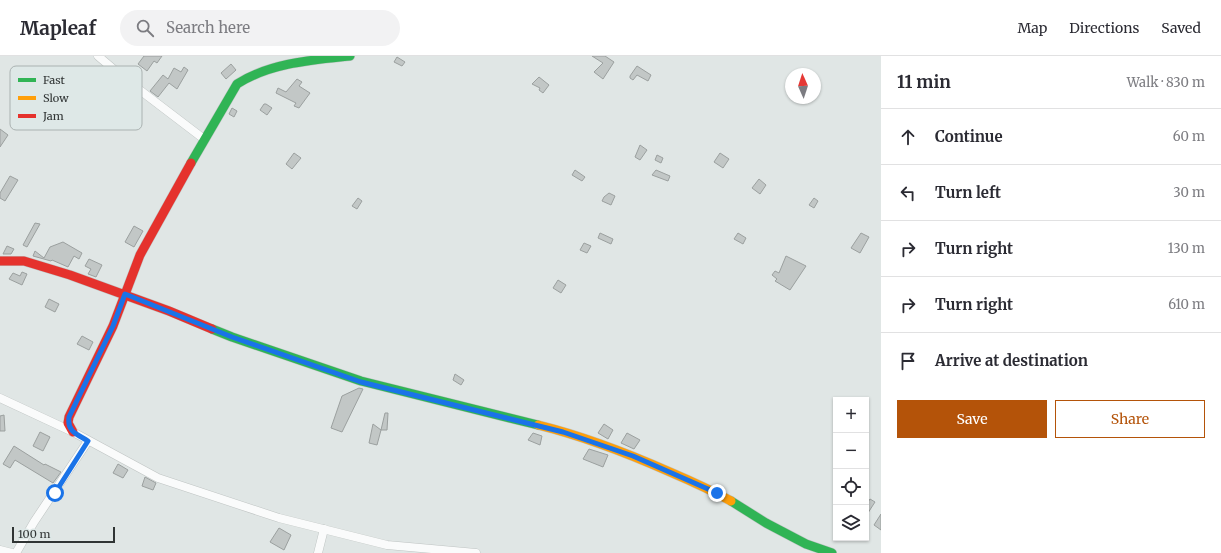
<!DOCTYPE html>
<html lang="en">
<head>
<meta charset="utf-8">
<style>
  body { margin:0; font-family:Merriweather,serif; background:#f2f2f3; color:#2b2b33 }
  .controls { position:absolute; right:12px; bottom:12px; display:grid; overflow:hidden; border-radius:0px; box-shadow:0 1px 3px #0004 }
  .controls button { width:36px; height:36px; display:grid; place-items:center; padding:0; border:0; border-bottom:1px solid #e1e1e2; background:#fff; color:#2b2b33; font:20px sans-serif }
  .compass { position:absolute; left:785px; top:12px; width:36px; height:36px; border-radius:50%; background:#fff; box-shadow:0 1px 3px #0004; rotate:357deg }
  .scale { position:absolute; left:12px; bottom:10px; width:103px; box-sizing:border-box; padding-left:4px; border:2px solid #303434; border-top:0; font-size:11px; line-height:14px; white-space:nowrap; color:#303434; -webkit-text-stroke:3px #dee8e7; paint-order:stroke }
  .stop { position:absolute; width:12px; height:12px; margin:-9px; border:3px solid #1a73e8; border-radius:50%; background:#fff }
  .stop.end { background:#1a73e8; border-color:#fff; box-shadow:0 1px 4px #0008 }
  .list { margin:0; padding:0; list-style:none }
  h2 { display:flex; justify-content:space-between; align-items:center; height:52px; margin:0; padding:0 16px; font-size:17px }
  h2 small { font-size:13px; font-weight:400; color:#7c7c81 }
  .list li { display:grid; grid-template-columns:26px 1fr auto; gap:12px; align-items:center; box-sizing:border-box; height:56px; padding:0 16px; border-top:1px solid #e1e1e2 }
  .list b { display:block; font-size:15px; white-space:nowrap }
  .list em { font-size:13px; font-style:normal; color:#7c7c81 }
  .actions { display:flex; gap:8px; padding:12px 16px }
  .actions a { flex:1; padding:9px 0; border:1px solid #b45309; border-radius:0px; text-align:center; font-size:14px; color:#b45309 }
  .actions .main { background:#b45309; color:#fff }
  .icon { flex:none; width:22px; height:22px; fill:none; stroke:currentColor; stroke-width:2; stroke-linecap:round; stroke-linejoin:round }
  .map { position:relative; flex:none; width:881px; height:497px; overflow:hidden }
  header { display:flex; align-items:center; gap:24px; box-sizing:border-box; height:56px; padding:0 20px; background:#fff; border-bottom:1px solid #e1e1e2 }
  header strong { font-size:19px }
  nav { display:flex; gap:22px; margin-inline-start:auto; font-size:14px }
  .search { width:280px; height:36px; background:#f2f2f3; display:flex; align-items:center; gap:10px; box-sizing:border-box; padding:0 14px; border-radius:22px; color:#7c7c81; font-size:15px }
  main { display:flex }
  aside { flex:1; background:#fff }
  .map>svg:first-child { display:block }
</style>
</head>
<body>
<header>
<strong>Mapleaf</strong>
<div class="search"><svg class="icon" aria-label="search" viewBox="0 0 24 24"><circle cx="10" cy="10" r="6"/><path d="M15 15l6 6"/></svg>Search here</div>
<nav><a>Map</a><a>Directions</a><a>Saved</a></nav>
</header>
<main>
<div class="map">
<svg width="881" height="497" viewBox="0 0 881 497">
  <rect width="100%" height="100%" fill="#e0e6e5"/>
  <g fill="#c2c7c6" stroke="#9ba09f">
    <polygon points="144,0 162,0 157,7 154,5 147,15 138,8"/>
    <polygon points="592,0 605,0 614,6 603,23 594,16 603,7"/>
    <polygon points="397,1 405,6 402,10 394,6"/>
    <polygon points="231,8 236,14 226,23 221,17"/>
    <polygon points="637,10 651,19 648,25 637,19 633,24 630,22 630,20"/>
    <polygon points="184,11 188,14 177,33 169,27 158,41 150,35 163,19 168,23 174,12 181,16"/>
    <polygon points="539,21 549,29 543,37 539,34 540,32 532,28"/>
    <polygon points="297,23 302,26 299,30 310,37 299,52 294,50 296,47 276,37 278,32 286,36"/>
    <polygon points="264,48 266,48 272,52 267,59 260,54"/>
    <polygon points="232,52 237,55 234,61 229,58"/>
    <polygon points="0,73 8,79 0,91"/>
    <polygon points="640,89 647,94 640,104 635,101"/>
    <polygon points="294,97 301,102 292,113 286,108"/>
    <polygon points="720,97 729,103 723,112 714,106"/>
    <polygon points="657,99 663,102 661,107 655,104"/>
    <polygon points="575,114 585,121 582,125 572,119"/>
    <polygon points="656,114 670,120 668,125 652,119"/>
    <polygon points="10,120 18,124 5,145 0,142 0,137"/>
    <polygon points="759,123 766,129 760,138 752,132"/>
    <polygon points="609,137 615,140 611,149 602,145 604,141"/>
    <polygon points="358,142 362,145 357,153 352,150"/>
    <polygon points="814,142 818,145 814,152 809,149"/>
    <polygon points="35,167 40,168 27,191 23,189"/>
    <polygon points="134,170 143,175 134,191 125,186"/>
    <polygon points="600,177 613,183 611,188 598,182"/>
    <polygon points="738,177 746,182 743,188 734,183"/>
    <polygon points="861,177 869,181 860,197 851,192"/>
    <polygon points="63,186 82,197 79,203 74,200 68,211 52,204 51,205 33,200 35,195 44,202 50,191"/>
    <polygon points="584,187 591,190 587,197 580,194"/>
    <polygon points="7,190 14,193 11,198 3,198"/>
    <polygon points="786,200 806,210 790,234 775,225 777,223 772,219 775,215 779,217"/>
    <polygon points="89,203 102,209 96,221 88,218 91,213 85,210"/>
    <polygon points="22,216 27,218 22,229 9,223 13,217 20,220"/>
    <polygon points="558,224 566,229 561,237 553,232"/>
    <polygon points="49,243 59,248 55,256 45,251"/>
    <polygon points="82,280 93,286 89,294 77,288"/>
    <polygon points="455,318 464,324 461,329 453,324"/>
    <polygon points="359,332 363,333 342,376 331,372 342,340"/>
    <polygon points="385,357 388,357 387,374 381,374"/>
    <polygon points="4,359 5,375 0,375 0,360"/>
    <polygon points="373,368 381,374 377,389 369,387"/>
    <polygon points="604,368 613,374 608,383 598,377"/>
    <polygon points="40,376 50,381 43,395 33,390"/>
    <polygon points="533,377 542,380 540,389 528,384"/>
    <polygon points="627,377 640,384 634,393 621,387"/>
    <polygon points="14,390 44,409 45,408 61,416 53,427 15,404 10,412 3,408"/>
    <polygon points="589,393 608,399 603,411 583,403"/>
    <polygon points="118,408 128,414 123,422 113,417"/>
    <polygon points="145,421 156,427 153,434 142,430"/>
    <polygon points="870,443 875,446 866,460 866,449"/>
    <polygon points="881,458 881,474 874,469"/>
    <polygon points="279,472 291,479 284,494 270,486"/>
  </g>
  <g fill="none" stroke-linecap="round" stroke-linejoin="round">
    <g stroke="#bfc4c3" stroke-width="9">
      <g id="street">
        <polyline points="98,0 124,22 204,83"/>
        <polyline points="0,342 73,376 158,422 279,462 387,489 476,497"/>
        <polyline points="0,494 12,497"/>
        <polyline points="16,497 34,466 88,385"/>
        <polyline points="318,497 324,473"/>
      </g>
    </g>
    <g stroke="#bfc4c3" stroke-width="10">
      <g id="fast">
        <path d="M191,107L237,28C270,7 312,4 350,0"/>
        <polyline points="212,273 232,281 361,325 538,369"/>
        <polyline points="731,445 766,467 806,488 832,497"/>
      </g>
    </g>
    <g stroke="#bfc4c3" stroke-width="10">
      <path id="slow" d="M538,369C583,380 627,397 670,416C691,425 711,434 731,445"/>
    </g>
    <g stroke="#bfc4c3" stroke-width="10">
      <g id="jam">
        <polyline points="0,205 24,205 70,219 169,255 212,273"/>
        <polyline points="73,376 68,367 69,361 113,270 140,199 191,107"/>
      </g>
    </g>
    <use href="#street" stroke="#fafbfb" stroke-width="8"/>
    <use href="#fast" stroke="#30b455" stroke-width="9"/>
    <use href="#slow" stroke="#ff9f0a" stroke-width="9"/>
    <use href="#jam" stroke="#e5322d" stroke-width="9"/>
  </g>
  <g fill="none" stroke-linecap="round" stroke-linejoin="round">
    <path stroke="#1a73e8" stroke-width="5" d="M55,437L88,385C77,378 67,376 69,361L113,270L125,238L232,281L361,326L563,376L633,400L717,437"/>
  </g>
  <rect x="10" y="10" width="132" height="64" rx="6" fill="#dee8e7" stroke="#aab2b1" stroke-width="1"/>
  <rect x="18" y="22" width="18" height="4" fill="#30b455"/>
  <rect x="18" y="40" width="18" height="4" fill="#ff9f0a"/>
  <rect x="18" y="58" width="18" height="4" fill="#e5322d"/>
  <g font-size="11" fill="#303434">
    <text x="43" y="28">Fast</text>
    <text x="43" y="46">Slow</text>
    <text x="43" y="64">Jam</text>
  </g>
</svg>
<div class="controls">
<button>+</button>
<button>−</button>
<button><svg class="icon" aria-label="locate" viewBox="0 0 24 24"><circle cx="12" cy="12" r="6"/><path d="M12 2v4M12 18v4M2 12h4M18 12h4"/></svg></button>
<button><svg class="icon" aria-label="layers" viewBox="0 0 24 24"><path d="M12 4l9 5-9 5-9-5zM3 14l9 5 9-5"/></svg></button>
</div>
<svg class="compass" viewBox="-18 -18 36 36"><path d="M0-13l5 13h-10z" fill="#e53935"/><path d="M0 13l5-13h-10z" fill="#7c7c81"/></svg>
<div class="scale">100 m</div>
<div class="stop" style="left:55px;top:437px"></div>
<div class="stop end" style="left:717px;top:437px"></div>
</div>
<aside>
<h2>11 min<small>Walk · 830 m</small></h2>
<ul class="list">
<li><svg class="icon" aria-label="ahead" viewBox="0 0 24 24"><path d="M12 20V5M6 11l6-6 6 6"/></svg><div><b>Continue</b></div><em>60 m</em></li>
<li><svg class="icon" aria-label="left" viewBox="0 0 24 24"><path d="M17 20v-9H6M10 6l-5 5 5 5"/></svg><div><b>Turn left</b></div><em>30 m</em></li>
<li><svg class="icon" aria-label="right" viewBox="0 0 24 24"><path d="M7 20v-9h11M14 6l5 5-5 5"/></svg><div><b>Turn right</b></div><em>130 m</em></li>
<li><svg class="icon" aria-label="right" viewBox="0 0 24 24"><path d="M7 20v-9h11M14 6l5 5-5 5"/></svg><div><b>Turn right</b></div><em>610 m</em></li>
<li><svg class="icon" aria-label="arrive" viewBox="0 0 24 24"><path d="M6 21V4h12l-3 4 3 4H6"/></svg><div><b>Arrive at destination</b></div></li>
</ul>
<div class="actions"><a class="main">Save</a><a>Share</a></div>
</aside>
</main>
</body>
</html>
